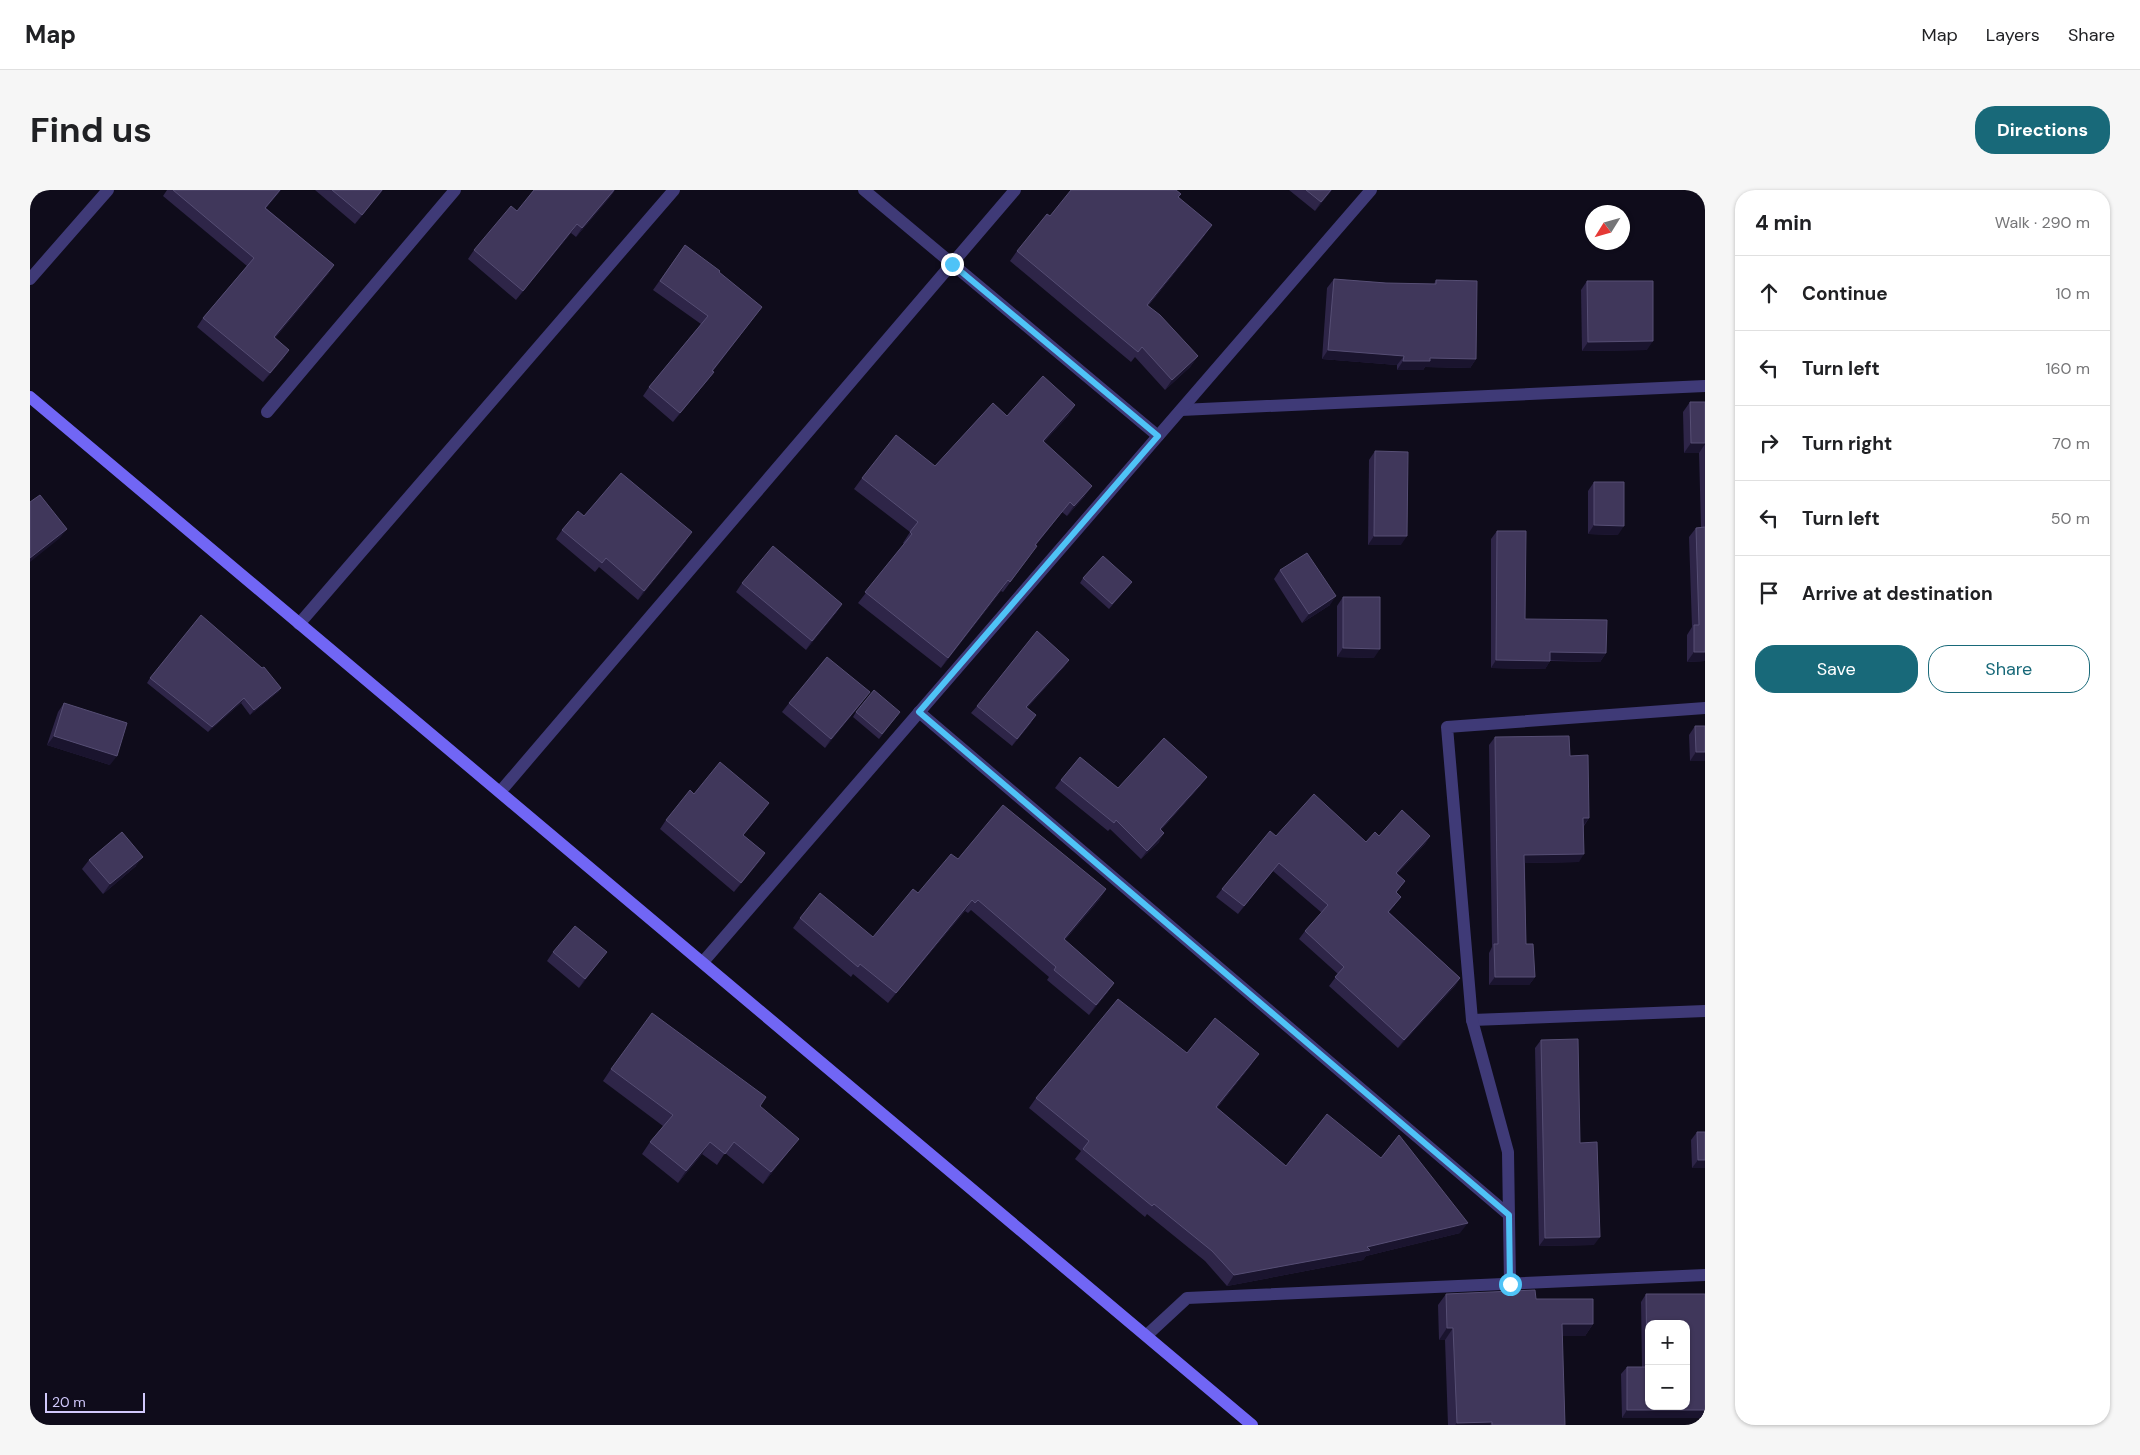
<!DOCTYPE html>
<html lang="en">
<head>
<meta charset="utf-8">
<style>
  body { margin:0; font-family:"DM Sans",sans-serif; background:#f6f6f6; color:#202124 }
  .controls { position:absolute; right:15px; bottom:15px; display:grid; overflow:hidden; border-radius:10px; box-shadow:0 1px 4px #0004 }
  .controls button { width:45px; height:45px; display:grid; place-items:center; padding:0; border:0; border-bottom:1px solid #e0e0e0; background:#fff; color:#202124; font:25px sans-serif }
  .compass { position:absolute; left:1555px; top:15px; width:45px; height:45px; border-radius:50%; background:#fff; box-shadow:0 1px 4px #0004; rotate:233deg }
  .scale { position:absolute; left:15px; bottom:12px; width:100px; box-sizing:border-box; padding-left:5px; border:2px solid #d1c9fc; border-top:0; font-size:14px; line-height:18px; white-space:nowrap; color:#d1c9fc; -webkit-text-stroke:4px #0f0c1b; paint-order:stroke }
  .stop { position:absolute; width:15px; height:15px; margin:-11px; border:4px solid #4fc3f7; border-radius:50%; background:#fff }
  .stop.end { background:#4fc3f7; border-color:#fff; box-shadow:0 1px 5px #0008 }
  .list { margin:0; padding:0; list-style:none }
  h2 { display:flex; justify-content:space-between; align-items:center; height:65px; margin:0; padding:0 20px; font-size:21px }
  h2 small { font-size:16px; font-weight:400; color:#757577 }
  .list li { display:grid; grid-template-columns:32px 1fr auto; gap:15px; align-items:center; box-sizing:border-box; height:75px; padding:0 20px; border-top:1px solid #e0e0e0 }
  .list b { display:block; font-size:19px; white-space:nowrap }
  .list em { font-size:16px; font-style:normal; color:#757577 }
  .actions { display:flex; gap:10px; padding:15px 20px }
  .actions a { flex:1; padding:11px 0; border:1px solid #186979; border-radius:20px; text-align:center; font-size:18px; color:#186979 }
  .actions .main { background:#186979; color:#fff }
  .icon { flex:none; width:28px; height:28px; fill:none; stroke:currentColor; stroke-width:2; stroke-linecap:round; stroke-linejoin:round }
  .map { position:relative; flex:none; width:1675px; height:1235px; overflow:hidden; border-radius:20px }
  header { display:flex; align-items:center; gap:30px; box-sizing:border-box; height:70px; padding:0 25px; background:#fff; border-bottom:1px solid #e0e0e0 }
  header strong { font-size:24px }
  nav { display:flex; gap:28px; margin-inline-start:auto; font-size:18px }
  .intro { display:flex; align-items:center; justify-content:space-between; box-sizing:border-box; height:120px; padding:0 30px }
  h1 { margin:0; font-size:35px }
  .button { padding:12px 22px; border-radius:20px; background:#186979; color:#fff; font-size:18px; font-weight:700 }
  main { display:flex; gap:30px; padding:0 30px }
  aside { flex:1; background:#fff; border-radius:20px; box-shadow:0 1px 4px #0004 }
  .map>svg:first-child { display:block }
</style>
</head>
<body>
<header>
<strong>Map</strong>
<nav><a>Map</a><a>Layers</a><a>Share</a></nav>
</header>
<div class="intro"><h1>Find us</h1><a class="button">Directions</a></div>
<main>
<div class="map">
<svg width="1675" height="1235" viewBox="0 0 1675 1235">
  <rect width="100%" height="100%" fill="#0f0c1b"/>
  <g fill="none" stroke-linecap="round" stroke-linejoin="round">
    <g stroke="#3f3a77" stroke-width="12">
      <polyline points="834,0 1128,246"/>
      <polyline points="0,89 78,0"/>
      <polyline points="1151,220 1675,196"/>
      <polyline points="237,222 425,0"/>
      <polyline points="269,434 644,0"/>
      <polyline points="889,522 1479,1025"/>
      <polyline points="470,602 985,0"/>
      <polyline points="673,772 1341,0"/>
      <polyline points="1442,830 1675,821"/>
      <polyline points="1480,1094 1478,962 1442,830 1417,537 1675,518"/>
      <polyline points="1117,1145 1157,1108 1675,1085"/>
    </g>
    <polyline stroke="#7166f5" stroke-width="12" points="0,207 1222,1235"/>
  </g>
  <g fill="#2e2548">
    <polygon points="137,0 251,0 236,18 304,75 298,84 245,148 259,160 253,169 233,192 167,137 173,128 217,76 133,6"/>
    <polygon points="285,0 353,0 325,34"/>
    <polygon points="585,0 580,7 546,47 541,43 486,110 438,69 444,60 487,21"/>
    <polygon points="1259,0 1302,0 1285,21"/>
    <polygon points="1149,7 1175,45 1118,116 1168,166 1160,177 1135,200 1105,167 1101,172 980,71 987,61"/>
    <polygon points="655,55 732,117 683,181 684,182 677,191 643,232 613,206 619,197 671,134 623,100"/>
    <polygon points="1304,89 1356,93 1404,94 1406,90 1446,169 1440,178 1395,177 1393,180 1367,180 1367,175 1292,169 1297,98"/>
    <polygon points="1557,91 1617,160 1552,161 1551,100"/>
    <polygon points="1660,212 1675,212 1675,471 1657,472 1657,445 1662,437 1659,347 1666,338 1671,337 1669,263 1654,263 1653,222"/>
    <polygon points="1045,215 1038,226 1014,252 1055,306 1037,326 1032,322 1006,355 999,367 973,402 971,401 911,478 828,413 874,354 873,353 880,342 824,299 832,288 905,276 977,226"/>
    <polygon points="1345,261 1371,355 1338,355 1339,270"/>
    <polygon points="1564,292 1588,345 1558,344 1558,301"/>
    <polygon points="554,326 656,351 608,410 569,377 565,382 526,349 532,340"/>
    <polygon points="1467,341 1495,429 1576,463 1570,472 1520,471 1515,479 1461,478 1461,349"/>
    <polygon points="1250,380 1300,415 1272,433 1244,389"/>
    <polygon points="1053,388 1102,392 1079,419 1050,393"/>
    <polygon points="712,393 812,414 806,423 776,460 706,402"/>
    <polygon points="1313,407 1344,468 1307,467 1307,416"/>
    <polygon points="1039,470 1034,477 997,518 1001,533 982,556 941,523 947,516"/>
    <polygon points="120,488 251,498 248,502 220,525 211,513 178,542 117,493"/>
    <polygon points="833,511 795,558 752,522 759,513"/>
    <polygon points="34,513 80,575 17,555 28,522"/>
    <polygon points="826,522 870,522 849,549 823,527"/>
    <polygon points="1665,536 1675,536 1675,571 1660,571 1659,545"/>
    <polygon points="1465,547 1540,566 1559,628 1554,636 1549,672 1495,673 1496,754 1505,787 1499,795 1459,795 1459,763 1462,757 1459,555"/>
    <polygon points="1031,590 1088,598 1171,595 1131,640 1129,652 1111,669 1080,639 1078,641 1025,598"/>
    <polygon points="664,604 733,622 713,645 735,663 729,672 704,702 630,639 636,630"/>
    <polygon points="1246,646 1336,652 1349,646 1400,646 1395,654 1367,684 1375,691 1366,703 1365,715 1359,722 1430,788 1425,796 1368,858 1299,796 1308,784 1269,749 1275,741 1292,723 1243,681 1208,724 1186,707 1192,699"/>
    <polygon points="928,669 1076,699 1069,710 1035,750 1084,793 1077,803 1059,825 1017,790 1019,787 941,720 938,723 935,721 858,813 823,784 821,787 763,738 770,728 843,747 888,703"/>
    <polygon points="59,670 106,676 73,704 52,679"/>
    <polygon points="523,762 570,771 549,798 517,771"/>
    <polygon points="1511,850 1564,1055 1509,1056 1505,858"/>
    <polygon points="1157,863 1222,874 1187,918 1256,976 1430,1043 1336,1066 1333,1070 1197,1096 1175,1071 1117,1024 1115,1027 1045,969 1051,961 999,918 1006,908"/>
    <polygon points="581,879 730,916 760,960 733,994 695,963 687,975 672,964 648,993 612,964 620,952 633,936 573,891"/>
    <polygon points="1667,942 1675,978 1662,978 1661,950"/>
    <polygon points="1416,1104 1506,1109 1563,1134 1555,1146 1532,1146 1535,1235 1418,1235 1415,1150 1409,1150 1408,1115"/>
    <polygon points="1616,1104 1675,1228 1592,1228 1591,1184 1597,1177 1612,1177 1611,1112"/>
  </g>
  <g fill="#1a142e">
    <polygon points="250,0 251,0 229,27 235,18"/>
    <polygon points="352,0 353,0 325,34 332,25"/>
    <polygon points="585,0 580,7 546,47 552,38"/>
    <polygon points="1301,0 1302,0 1285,21 1291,12"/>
    <polygon points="547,34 541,43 486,110 493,101"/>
    <polygon points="1182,35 1175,45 1110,125 1117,115"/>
    <polygon points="304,75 298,84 238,156 244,147"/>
    <polygon points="732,117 725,126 676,190 682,181"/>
    <polygon points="1623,151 1617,160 1552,161 1558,152"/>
    <polygon points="259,160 253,169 233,192 240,183"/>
    <polygon points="1298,160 1374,166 1367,175 1292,169"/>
    <polygon points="1168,166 1160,177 1135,200 1142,190"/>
    <polygon points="1400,168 1446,169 1440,178 1395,177 1393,180 1367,180 1373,171"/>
    <polygon points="684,182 677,191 643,232 650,223"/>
    <polygon points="1045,215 1038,226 1006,261 1013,251"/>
    <polygon points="1661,253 1675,253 1675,254 1669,263 1654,263"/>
    <polygon points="1062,296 1055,306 1037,326 1044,316"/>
    <polygon points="1040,312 1032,322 998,365 1005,355"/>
    <polygon points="1564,335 1594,336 1588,345 1558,344"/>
    <polygon points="37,339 30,348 0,372 0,368"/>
    <polygon points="662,342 656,351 608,410 614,401"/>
    <polygon points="1344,346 1377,346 1371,355 1338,355"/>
    <polygon points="978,390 971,401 911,478 918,468"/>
    <polygon points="1306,406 1300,415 1272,433 1279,424"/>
    <polygon points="812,414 806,423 776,460 782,451"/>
    <polygon points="1313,458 1350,459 1344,468 1307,467"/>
    <polygon points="1520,462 1576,463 1570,472 1515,470"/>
    <polygon points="1664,462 1675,462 1675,471 1657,472"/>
    <polygon points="1039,470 1034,477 991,524 996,517"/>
    <polygon points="1466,470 1520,471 1515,479 1461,478"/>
    <polygon points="251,498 248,502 220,525 224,520"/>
    <polygon points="840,502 833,511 795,558 801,549"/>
    <polygon points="214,508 211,513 178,542 182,537"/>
    <polygon points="1006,525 1001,533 982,556 987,549"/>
    <polygon points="24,546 87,566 80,575 17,555"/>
    <polygon points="1666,562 1675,562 1675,571 1660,571"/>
    <polygon points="1177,587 1171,595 1124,647 1130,639"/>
    <polygon points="739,613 733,622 706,654 713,645"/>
    <polygon points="1553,628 1559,628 1553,636"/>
    <polygon points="1134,643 1129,652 1111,669 1117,661"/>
    <polygon points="1400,646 1395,654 1360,691 1366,683"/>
    <polygon points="735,663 729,672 704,702 711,693"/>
    <polygon points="1554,664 1549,672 1489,673 1494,665"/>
    <polygon points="113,667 106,676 73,704 80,694"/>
    <polygon points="1249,673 1243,681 1208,724 1214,716"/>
    <polygon points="1076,699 1069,710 1027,759 1034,749"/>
    <polygon points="1371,707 1365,715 1352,730 1358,722"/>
    <polygon points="942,710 935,721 858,813 866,803"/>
    <polygon points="577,762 549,798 555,789"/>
    <polygon points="1465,787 1505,787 1499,795 1459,795"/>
    <polygon points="1430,788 1425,796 1368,858 1374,850"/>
    <polygon points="1084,793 1077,803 1059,825 1066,815"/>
    <polygon points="1229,864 1222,874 1179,927 1186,917"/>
    <polygon points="769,949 760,960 733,994 741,982"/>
    <polygon points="680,952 672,964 648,993 656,981"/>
    <polygon points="1668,970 1675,970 1675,978 1662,978"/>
    <polygon points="1438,1033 1430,1043 1336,1066 1333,1070 1197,1096 1204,1085 1337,1057"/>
    <polygon points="1570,1047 1564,1055 1509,1056 1515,1048"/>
    <polygon points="1532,1134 1563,1134 1555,1146 1524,1146"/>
    <polygon points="1417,1138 1423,1138 1415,1150 1409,1150"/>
    <polygon points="1597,1220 1675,1220 1675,1228 1592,1228"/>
    <polygon points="1462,1232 1460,1235 1425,1235 1427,1233"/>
  </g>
  <g fill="#40375b" stroke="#564e74" fill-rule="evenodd">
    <polygon points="143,0 250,0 235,18 304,75 244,147 259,160 240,183 173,128 224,68"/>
    <polygon points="302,0 352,0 332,25"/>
    <polygon points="504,0 584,0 552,38 547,34 493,101 444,60 481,16 487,21"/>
    <polygon points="1041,0 1146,0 1151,4 1148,7 1182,35 1117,115 1130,125 1168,166 1142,190 1112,157 1108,162 987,61 1017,24 1020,26"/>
    <polygon points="1276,0 1301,0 1291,12"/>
    <polygon points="655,55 690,81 689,82 732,117 682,181 684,182 650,223 619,197 678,126 630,91"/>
    <polygon points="1304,89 1356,93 1406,94 1406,90 1447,91 1446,169 1400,168 1400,171 1373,171 1374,166 1298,160"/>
    <polygon points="1557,91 1623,91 1623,151 1558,152"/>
    <polygon points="1013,186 1045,215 1013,251 1062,296 1044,316 1040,312 1005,355 1007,356 980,392 978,390 918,468 835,402 882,344 880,342 888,332 832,288 866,245 905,276 963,213 977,226"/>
    <polygon points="1660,212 1675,212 1675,253 1661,253"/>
    <polygon points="1345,261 1378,262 1377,346 1344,346"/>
    <polygon points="591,283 662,342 614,401 576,368 572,373 532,340 548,321 554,326"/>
    <polygon points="1564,292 1594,292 1594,336 1564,335"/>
    <polygon points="10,305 37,339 0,368 0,312"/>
    <polygon points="1675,337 1675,462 1664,462 1664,435 1669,435 1666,338"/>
    <polygon points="1467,341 1496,341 1495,429 1577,430 1576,463 1520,462 1520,471 1466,470"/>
    <polygon points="743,356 812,414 782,451 712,393"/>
    <polygon points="1277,363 1306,406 1279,424 1250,380"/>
    <polygon points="1073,366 1102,392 1082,414 1053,388"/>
    <polygon points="1313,407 1350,407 1350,459 1313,458"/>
    <polygon points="171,425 232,478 234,477 251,498 224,520 214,508 182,537 120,488"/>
    <polygon points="1007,441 1039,470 996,517 1006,525 987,549 947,516"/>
    <polygon points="797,467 840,502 801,549 759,513"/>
    <polygon points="844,500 870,522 852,544 826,522"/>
    <polygon points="34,513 97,533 87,566 24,546"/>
    <polygon points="1665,536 1675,536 1675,562 1666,562"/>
    <polygon points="1539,546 1540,566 1558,565 1559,628 1553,628 1554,664 1494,665 1496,754 1503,754 1505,787 1465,787 1464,754 1468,754 1465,547"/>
    <polygon points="1134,548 1177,587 1130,639 1134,643 1117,661 1086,630 1084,633 1031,590 1050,567 1088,598"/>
    <polygon points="690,572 739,613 713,645 735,663 711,693 636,630 660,600 664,604"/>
    <polygon points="1284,604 1336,652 1345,642 1349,646 1372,620 1400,646 1366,683 1375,691 1366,702 1371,707 1358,722 1430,788 1374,850 1305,787 1314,777 1275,741 1298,715 1249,673 1214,716 1192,699 1240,641 1246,646"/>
    <polygon points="973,615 1076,699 1034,749 1084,793 1066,815 1024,780 1026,777 948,710 945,713 942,710 866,803 830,774 828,777 770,728 790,703 843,747 883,699 888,703 921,664 928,669"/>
    <polygon points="92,642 113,667 80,694 59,670"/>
    <polygon points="545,736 577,762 555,789 523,762"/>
    <polygon points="1088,809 1157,863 1185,828 1229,864 1186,917 1256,976 1297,924 1351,968 1369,945 1438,1033 1337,1057 1340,1060 1204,1085 1182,1061 1124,1014 1122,1016 1053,959 1059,951 1006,908"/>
    <polygon points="622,823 736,907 730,916 769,949 741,982 704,952 695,964 680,952 656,981 620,952 643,925 581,879"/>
    <polygon points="1548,849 1550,953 1567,952 1570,1047 1515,1048 1511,850"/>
    <polygon points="1667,942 1675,942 1675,970 1668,970"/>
    <polygon points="1505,1100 1506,1109 1563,1109 1563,1134 1532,1134 1535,1235 1462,1235 1462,1232 1427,1233 1423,1138 1417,1138 1416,1104"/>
    <path d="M1616,1104H1675V1220H1597V1177H1617ZM1619,1134H1656V1216H1619Z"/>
  </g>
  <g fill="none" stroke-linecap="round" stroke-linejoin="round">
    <polyline stroke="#4fc3f7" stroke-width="6" points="922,74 1128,246 889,522 1479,1025 1480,1094"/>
  </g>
</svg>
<div class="controls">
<button>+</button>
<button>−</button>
</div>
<svg class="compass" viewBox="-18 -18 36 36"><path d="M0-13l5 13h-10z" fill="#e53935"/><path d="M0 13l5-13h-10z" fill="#757577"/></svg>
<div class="scale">20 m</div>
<div class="stop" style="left:1480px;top:1094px"></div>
<div class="stop end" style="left:922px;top:74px"></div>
</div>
<aside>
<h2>4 min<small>Walk · 290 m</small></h2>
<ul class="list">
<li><svg class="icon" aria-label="ahead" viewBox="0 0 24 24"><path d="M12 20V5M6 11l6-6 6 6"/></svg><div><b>Continue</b></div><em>10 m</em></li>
<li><svg class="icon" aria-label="left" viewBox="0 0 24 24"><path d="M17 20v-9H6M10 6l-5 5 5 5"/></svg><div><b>Turn left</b></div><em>160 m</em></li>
<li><svg class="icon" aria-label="right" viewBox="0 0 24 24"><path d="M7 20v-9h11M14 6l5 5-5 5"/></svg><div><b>Turn right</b></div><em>70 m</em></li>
<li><svg class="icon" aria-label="left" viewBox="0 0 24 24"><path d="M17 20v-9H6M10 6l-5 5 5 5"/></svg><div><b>Turn left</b></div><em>50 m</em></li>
<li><svg class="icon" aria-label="arrive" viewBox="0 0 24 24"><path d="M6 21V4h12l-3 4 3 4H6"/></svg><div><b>Arrive at destination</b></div></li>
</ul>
<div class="actions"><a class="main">Save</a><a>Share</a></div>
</aside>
</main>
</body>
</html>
